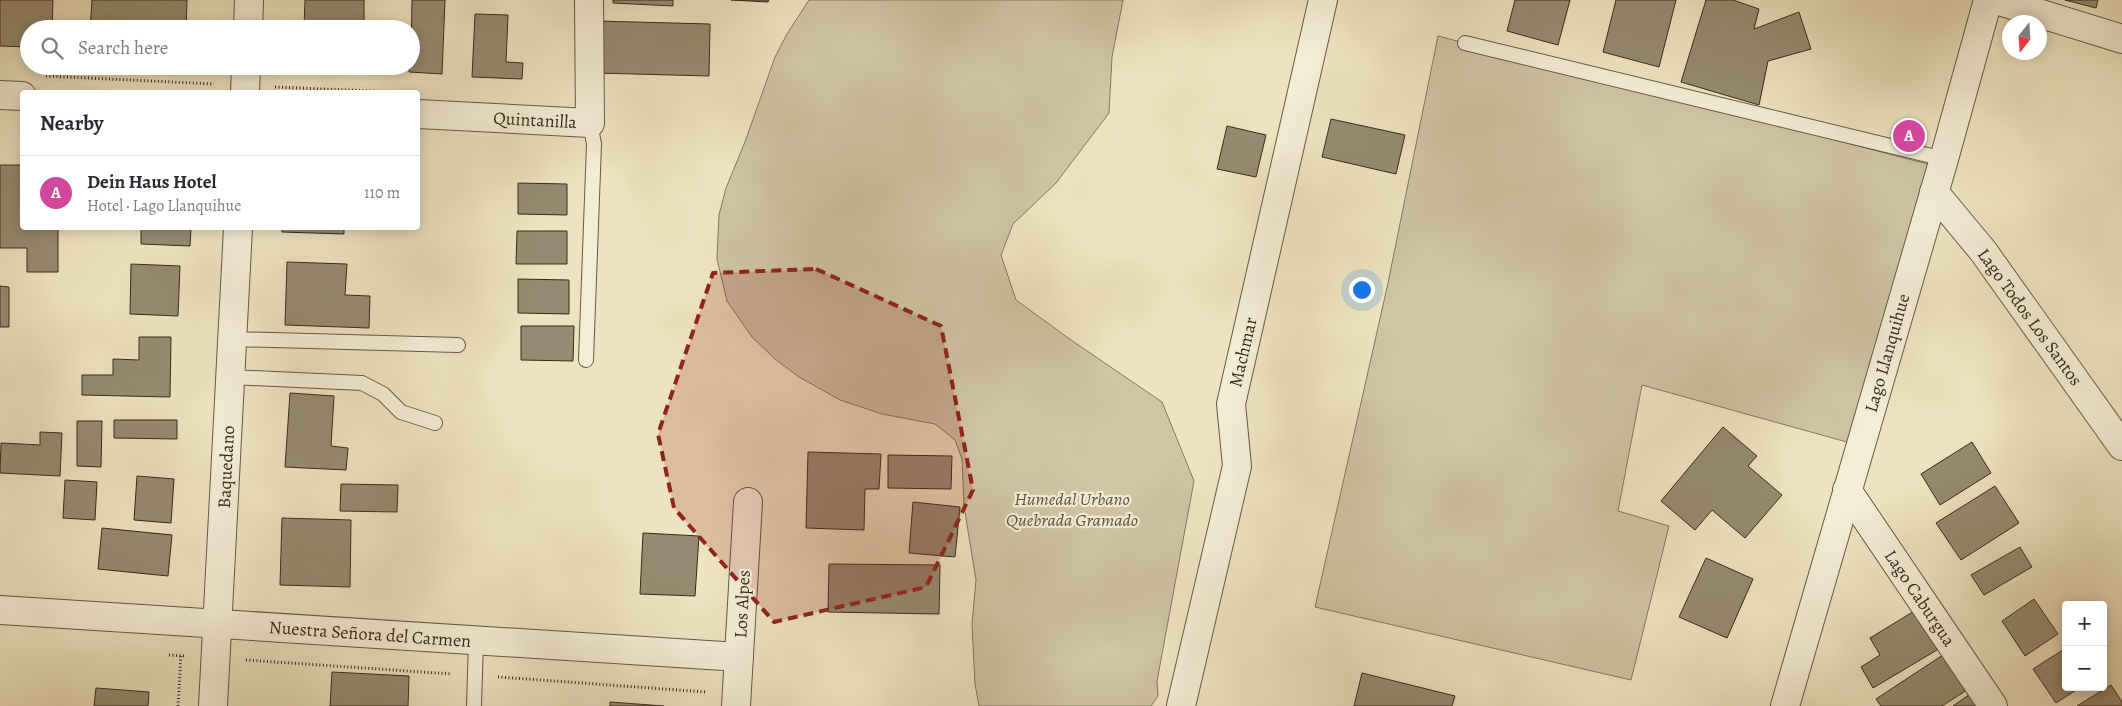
<!DOCTYPE html>
<html lang="en">
<head>
<meta charset="utf-8">
<style>
  body { margin:0; font-family:Alegreya,serif; background:#f7f7f7; color:#2b2b33 }
  .controls { position:absolute; right:15px; bottom:15px; display:grid; overflow:hidden; border-radius:5px; box-shadow:0 2px 12px #0003 }
  .controls button { width:45px; height:45px; display:grid; place-items:center; padding:0; border:0; border-bottom:1px solid #e1e1e2; background:#fff; color:#2b2b33; font:25px sans-serif }
  .compass { position:absolute; left:2002px; top:15px; width:45px; height:45px; border-radius:50%; background:#fff; box-shadow:0 2px 12px #0003; rotate:197deg }
  .you { position:absolute; left:1361px; top:289px; width:18px; height:18px; margin:-12px; border:4px solid #fff; border-radius:50%; background:#1a73e8; box-shadow:0 0 0 8px #1a73e833 }
  .badge { display:grid; place-items:center; width:32px; height:32px; border-radius:50%; background:#b45309; color:#fff; font-size:16px; font-weight:700 }
  .pin { position:absolute; translate:-50% -50%; border:2px solid #fff; box-shadow:0 1px 5px #0006 }
  .list { margin:0; padding:0; list-style:none }
  h2 { display:flex; justify-content:space-between; align-items:center; height:65px; margin:0; padding:0 20px; font-size:21px }
  h2 small { font-size:16px; font-weight:400; color:#7c7c81 }
  .list li { display:grid; grid-template-columns:32px 1fr auto; gap:15px; align-items:center; box-sizing:border-box; height:75px; padding:0 20px; border-top:1px solid #e1e1e2 }
  .list b { display:block; font-size:19px; white-space:nowrap }
  .list p { margin:0; font-size:16px; white-space:nowrap; color:#7c7c81 }
  .list em { font-size:16px; font-style:normal; color:#7c7c81 }
  .icon { flex:none; width:28px; height:28px; fill:none; stroke:currentColor; stroke-width:2; stroke-linecap:round; stroke-linejoin:round }
  .map { position:relative; flex:none; width:2122px; height:706px; overflow:hidden }
  .search { position:absolute; background:#fff; box-shadow:0 2px 12px #0003; left:20px; top:20px; width:400px; height:55px; display:flex; align-items:center; gap:12px; box-sizing:border-box; padding:0 18px; border-radius:28px; color:#7c7c81; font-size:19px }
  .panel { position:absolute; background:#fff; box-shadow:0 2px 12px #0003; left:20px; top:90px; width:400px; height:140px; border-radius:5px }
  .map>svg:first-child { display:block }
</style>
</head>
<body>
<div class="map">
<svg width="2122" height="706" viewBox="0 0 2122 706">
  <rect width="100%" height="100%" fill="#eee3c0"/>
  <filter id="stains"><feTurbulence type="fractalNoise" baseFrequency=".004" numOctaves="4"/><feColorMatrix values="0 0 0 0 .2 0 0 0 0 .09 0 0 0 0 .02 0 0 0 .5 -.17"/></filter>
  <radialGradient id="worn" r=".72"><stop offset=".6" stop-color="#630" stop-opacity="0"/><stop offset="1" stop-color="#630" stop-opacity=".3"/></radialGradient>
  <g fill="#cfc4a4" stroke="#827860">
    <polygon points="809,0 1123,0 1112,57 1109,113 1056,183 1013,224 1001,255 1016,300 1071,340 1162,402 1194,481 1157,681 1158,696 1151,706 979,706 975,684 972,624 976,580 964,506 962,459 955,440 935,424 882,414 840,400 799,377 775,359 752,337 727,301 717,259 719,215 726,188 745,142 775,57 787,34"/>
    <polygon points="1438,36 1935,166 1854,444 1642,385 1618,511 1669,526 1631,680 1315,607 1388,283"/>
  </g>
  <g fill="#968b72" stroke="#362b1d">
    <polygon points="0,0 53,0 52,29 29,29 29,47 0,46"/>
    <polygon points="92,0 187,0 186,27 170,26 170,29 90,29"/>
    <polygon points="305,0 364,0 364,28 385,29 304,29"/>
    <polygon points="412,0 445,0 442,74 409,72 409,66 411,66"/>
    <polygon points="613,0 673,0 673,6 613,3"/>
    <polygon points="731,0 769,0 768,2"/>
    <polygon points="1515,0 1570,0 1558,45 1507,31"/>
    <polygon points="1616,0 1676,0 1659,67 1603,52"/>
    <polygon points="1706,0 1733,0 1759,9 1754,29 1799,12 1811,49 1768,61 1759,105 1681,82"/>
    <polygon points="2065,0 2098,0 2096,8"/>
    <polygon points="475,14 508,15 506,62 523,63 522,79 472,77"/>
    <polygon points="597,21 710,24 709,76 596,73"/>
    <polygon points="1331,119 1405,135 1396,174 1322,157"/>
    <polygon points="1227,126 1266,135 1256,177 1217,169"/>
    <polygon points="0,165 22,165 22,228 58,228 58,272 27,272 27,248 0,248"/>
    <polygon points="518,183 567,184 567,215 518,214"/>
    <polygon points="141,228 191,228 190,246 141,244"/>
    <polygon points="282,228 344,228 344,234 282,232"/>
    <polygon points="517,231 567,231 567,264 516,264"/>
    <polygon points="287,262 347,264 345,295 370,296 369,328 285,325"/>
    <polygon points="131,264 180,266 178,316 130,314"/>
    <polygon points="518,279 569,280 569,314 518,313"/>
    <polygon points="0,286 9,287 9,327 0,327"/>
    <polygon points="521,326 574,326 573,361 521,360"/>
    <polygon points="139,337 171,337 170,397 82,395 82,375 113,375 113,359 139,360"/>
    <polygon points="290,393 334,396 331,446 348,448 346,470 285,467"/>
    <polygon points="114,420 177,420 177,439 114,438"/>
    <polygon points="77,421 102,421 101,467 77,466"/>
    <polygon points="1723,427 1757,456 1748,466 1782,495 1745,538 1712,510 1695,530 1661,501"/>
    <polygon points="40,432 62,433 60,476 0,473 1,443 40,445"/>
    <polygon points="1972,442 1991,473 1940,505 1921,474"/>
    <polygon points="808,452 881,454 879,489 865,489 864,530 806,528"/>
    <polygon points="888,455 952,456 951,489 888,488"/>
    <polygon points="137,476 174,479 171,523 134,520"/>
    <polygon points="65,480 97,482 95,520 63,518"/>
    <polygon points="341,484 398,485 397,512 340,511"/>
    <polygon points="1995,486 2019,523 1961,560 1936,523"/>
    <polygon points="913,502 960,507 955,557 909,553"/>
    <polygon points="282,518 351,520 350,587 280,585"/>
    <polygon points="102,528 172,535 168,576 98,569"/>
    <polygon points="643,533 699,536 695,596 640,594"/>
    <polygon points="2020,547 2032,567 1984,595 1971,575"/>
    <polygon points="1706,558 1753,579 1727,638 1679,617"/>
    <polygon points="829,564 940,565 939,614 828,612"/>
    <polygon points="2034,599 2058,634 2025,656 2002,621"/>
    <polygon points="1916,610 1942,647 1873,688 1861,667 1880,655 1870,638"/>
    <polygon points="2066,648 2066,687 2081,687 2056,703 2033,669"/>
    <polygon points="1946,653 1970,688 1942,706 1881,706 1876,699"/>
    <polygon points="332,672 409,676 408,706 330,706"/>
    <polygon points="1362,673 1455,696 1452,706 1354,706"/>
    <polygon points="2111,685 2122,702 2122,706 2077,706"/>
    <polygon points="96,688 149,692 148,706 94,706"/>
    <polygon points="1973,692 1982,706 1953,706"/>
    <polygon points="610,702 664,706 610,706"/>
  </g>
  <g fill="none" stroke-linecap="round" stroke-linejoin="round">
    <g stroke="#645946" stroke-width="16">
      <g id="lane">
        <polyline points="1465,43 1944,159"/>
        <polyline points="232,339 458,345"/>
        <polyline points="586,360 594,144 590,123"/>
        <polyline points="230,377 362,383 383,394 401,412 435,423"/>
        <polyline points="474,706 476,641"/>
      </g>
    </g>
    <g stroke="#645946" stroke-width="30">
      <g id="street">
        <polyline points="1996,0 2122,39"/>
        <polyline points="248,29 249,0"/>
        <polyline points="245,92 246,66"/>
        <polyline points="0,95 22,96"/>
        <polyline points="418,114 590,123 589,0"/>
        <polyline points="1934,192 1983,251 2122,446"/>
        <polyline points="1847,490 1993,706"/>
        <polyline points="0,610 739,657"/>
        <polyline points="213,706 238,228"/>
        <polyline points="736,706 748,502"/>
        <polyline points="1181,706 1237,466 1231,404 1323,0"/>
        <polyline points="1785,706 1944,159 1988,0"/>
      </g>
    </g>
    <g stroke="#362b1d" stroke-width="3" stroke-dasharray="1 2.5" stroke-linecap="butt">
      <polyline points="46,76 214,84"/>
      <polyline points="275,87 396,92"/>
      <polyline points="169,655 185,656"/>
      <polyline points="246,660 452,674"/>
      <polyline points="498,677 706,692"/>
      <polyline points="178,706 181,654"/>
    </g>
    <use href="#lane" stroke="#f4edd6" stroke-width="14"/>
    <use href="#street" stroke="#f4edd6" stroke-width="28"/>
  </g>
  <path fill="#8f2418" fill-opacity="0.2" stroke="#8f2418" stroke-width="4" stroke-dasharray="10 6" stroke-linejoin="round" d="M816,269L941,326L973,490L926,587L774,622L674,508L658,434L713,273Z"/>
  <g text-anchor="middle" stroke-width="4.5" stroke-linejoin="round" paint-order="stroke">
    <g font-size="18" fill="#362b1d" stroke="#f4edd6">
      <text transform="translate(535 120) rotate(3)" y="6">Quintanilla</text>
      <text transform="translate(2030 317) rotate(54)" y="6">Lago Todos Los Santos</text>
      <text transform="translate(1243 352) rotate(-77)" y="6">Machmar</text>
      <text transform="translate(1887 353) rotate(-74)" y="6">Lago Llanquihue</text>
      <text transform="translate(226 467) rotate(-87)" y="6">Baquedano</text>
      <text transform="translate(1920 598) rotate(56)" y="6">Lago Caburgua</text>
      <text transform="translate(742 604) rotate(-87)" y="6">Los Alpes</text>
      <text transform="translate(370 634) rotate(4)" y="6">Nuestra Señora del Carmen</text>
    </g>
    <g font-size="18" font-style="italic" fill="#5c513f" stroke="#f4edd6">
      <text x="1072" y="505">Humedal Urbano<tspan x="1072" dy="21">Quebrada Gramado</tspan></text>
    </g>
  </g>
  <rect width="100%" height="100%" filter="url(#stains)"/>
  <rect width="100%" height="100%" fill="url(#worn)"/>
</svg>
<div class="controls">
<button>+</button>
<button>−</button>
</div>
<svg class="compass" viewBox="-18 -18 36 36"><path d="M0-13l5 13h-10z" fill="#e53935"/><path d="M0 13l5-13h-10z" fill="#7c7c81"/></svg>
<div class="you"></div>
<div class="pin badge" style="left:1909px;top:136px;background:#d1479c">A</div>
<div class="search"><svg class="icon" aria-label="search" viewBox="0 0 24 24"><circle cx="10" cy="10" r="6"/><path d="M15 15l6 6"/></svg>Search here</div>
<section class="panel">
<h2>Nearby<small></small></h2>
<ul class="list">
<li><span class="badge" style="background:#d1479c">A</span><div><b>Dein Haus Hotel</b><p>Hotel · Lago Llanquihue</p></div><em>110 m</em></li>
</ul>
</section>
</div>
</body>
</html>
